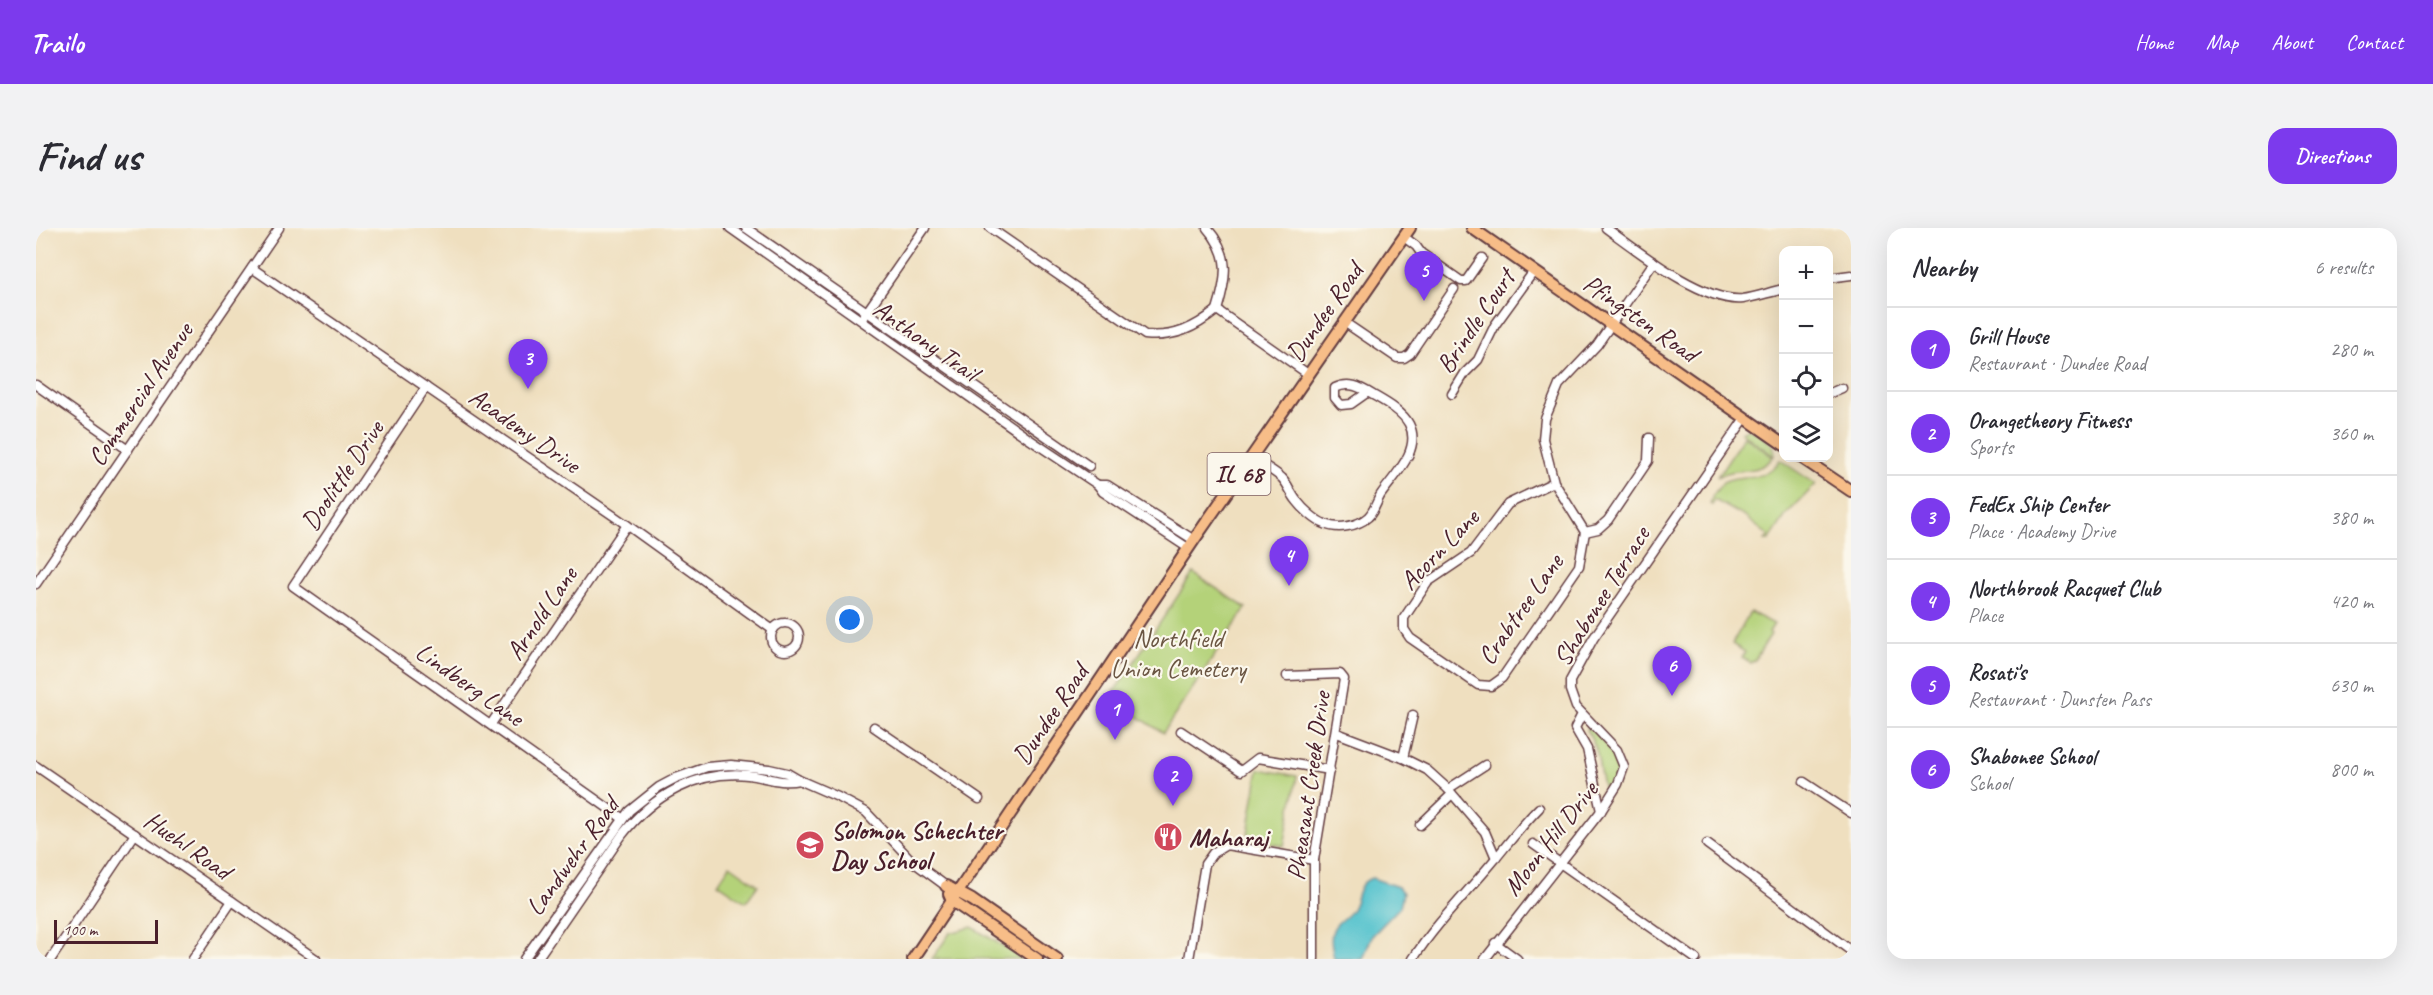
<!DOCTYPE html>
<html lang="en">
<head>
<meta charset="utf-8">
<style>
  body { margin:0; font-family:Caveat,sans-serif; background:#f2f2f3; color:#2b2b33 }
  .controls { position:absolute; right:18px; top:18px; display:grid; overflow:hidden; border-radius:12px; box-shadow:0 6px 24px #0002 }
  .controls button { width:54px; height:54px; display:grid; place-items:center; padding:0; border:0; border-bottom:2px solid #e1e1e2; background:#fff; color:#2b2b33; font:30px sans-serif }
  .scale { position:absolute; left:18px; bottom:15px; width:104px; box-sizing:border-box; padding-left:6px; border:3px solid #4a1f2b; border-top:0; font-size:16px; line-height:21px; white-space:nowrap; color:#4a1f2b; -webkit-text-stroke:4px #fbf7ec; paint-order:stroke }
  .you { position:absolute; left:814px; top:392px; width:21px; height:21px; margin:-15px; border:4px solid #fff; border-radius:50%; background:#1a73e8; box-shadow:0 0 0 9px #1a73e833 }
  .badge { display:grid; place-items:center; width:39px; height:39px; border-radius:50%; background:#7c3aed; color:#fff; font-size:20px; font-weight:700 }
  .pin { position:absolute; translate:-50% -50px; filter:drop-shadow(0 2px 3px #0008) }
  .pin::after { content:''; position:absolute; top:32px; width:21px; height:18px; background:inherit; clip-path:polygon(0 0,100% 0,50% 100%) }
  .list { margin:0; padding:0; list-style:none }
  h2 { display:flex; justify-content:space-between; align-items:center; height:78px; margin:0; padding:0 24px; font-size:26px }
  h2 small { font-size:20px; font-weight:400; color:#7c7c81 }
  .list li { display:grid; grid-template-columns:39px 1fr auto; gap:18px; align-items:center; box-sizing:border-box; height:84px; padding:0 24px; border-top:2px solid #e1e1e2 }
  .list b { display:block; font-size:22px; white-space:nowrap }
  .list p { margin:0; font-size:20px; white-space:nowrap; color:#7c7c81 }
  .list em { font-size:20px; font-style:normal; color:#7c7c81 }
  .icon { flex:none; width:33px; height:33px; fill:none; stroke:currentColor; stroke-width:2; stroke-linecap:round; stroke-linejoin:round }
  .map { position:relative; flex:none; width:1815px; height:731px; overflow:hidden; border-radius:18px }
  header { display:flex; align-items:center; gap:36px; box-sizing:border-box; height:84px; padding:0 30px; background:#7c3aed; color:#fff }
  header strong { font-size:28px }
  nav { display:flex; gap:33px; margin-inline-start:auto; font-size:21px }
  .intro { display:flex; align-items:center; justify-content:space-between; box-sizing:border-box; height:144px; padding:0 36px }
  h1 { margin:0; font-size:42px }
  .button { padding:15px 27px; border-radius:18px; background:#7c3aed; color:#fff; font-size:21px; font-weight:700 }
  main { display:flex; gap:36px; padding:0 36px }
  aside { flex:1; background:#fff; border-radius:18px; box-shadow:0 6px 24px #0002 }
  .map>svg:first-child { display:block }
</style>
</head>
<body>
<header>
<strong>Trailo</strong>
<nav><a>Home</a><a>Map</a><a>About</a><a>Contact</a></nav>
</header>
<div class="intro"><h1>Find us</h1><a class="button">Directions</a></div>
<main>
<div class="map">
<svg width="1815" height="731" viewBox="0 0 1815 731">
  <rect width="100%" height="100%" fill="#fbf7ec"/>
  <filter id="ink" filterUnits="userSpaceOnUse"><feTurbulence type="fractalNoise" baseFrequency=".0167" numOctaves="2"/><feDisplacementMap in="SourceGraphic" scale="12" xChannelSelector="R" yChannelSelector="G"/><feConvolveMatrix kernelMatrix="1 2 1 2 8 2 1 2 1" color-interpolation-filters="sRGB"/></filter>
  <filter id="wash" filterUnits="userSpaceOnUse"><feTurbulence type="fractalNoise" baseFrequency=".008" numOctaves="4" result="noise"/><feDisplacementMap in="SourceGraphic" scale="24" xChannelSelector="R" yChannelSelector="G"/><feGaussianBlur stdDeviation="1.35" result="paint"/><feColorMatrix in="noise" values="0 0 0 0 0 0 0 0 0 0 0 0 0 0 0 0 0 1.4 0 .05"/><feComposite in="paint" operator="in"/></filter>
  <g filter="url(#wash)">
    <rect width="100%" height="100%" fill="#efdfbf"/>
    <g fill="#b4d279" stroke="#7f7852" stroke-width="1.5">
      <path d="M1711,201C1722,204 1743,215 1738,228L1705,204Z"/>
      <path d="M1708,208L1737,229C1723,248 1699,238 1681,249Z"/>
      <path d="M1744,232L1780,256L1750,287L1733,313L1729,312L1733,308L1709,289L1679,272L1676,277L1674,276L1677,267L1687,254C1710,243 1727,257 1744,232Z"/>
      <polygon points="1157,345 1210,380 1127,505 1074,470"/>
      <polygon points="1714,384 1738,396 1733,404 1735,406 1719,432 1714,435 1706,430 1709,424 1696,416"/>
      <path d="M1552,498C1574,520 1595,539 1569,569L1565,568L1569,564C1560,540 1567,527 1550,502Z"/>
      <polygon points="1223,541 1261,548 1248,618 1211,611"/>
      <polygon points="694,637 722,657 710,674 682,655"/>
      <polygon points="936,699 988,731 896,731 914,705"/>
    </g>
    <path fill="#55c2cd" stroke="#50707c" stroke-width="1.5" d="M1336,650L1362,659L1367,665L1364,679L1336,708L1327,731H1298C1297,721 1293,712 1297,702C1301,692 1311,690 1316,681C1323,669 1320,655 1336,650Z"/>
  </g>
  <g filter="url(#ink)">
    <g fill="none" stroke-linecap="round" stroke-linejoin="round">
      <g stroke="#633c41" stroke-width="11">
        <g id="minor">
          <polyline points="694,0 993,211 1062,257"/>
          <polyline points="710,0 1053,238"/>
          <path d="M954,0L1109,107C1138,110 1159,100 1181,82"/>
          <path d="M1171,0C1195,27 1191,50 1181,82"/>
          <path d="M1570,0C1602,23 1667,75 1707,71C1720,69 1734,64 1748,61"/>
          <polyline points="1368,9 1380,18 1385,25 1425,53 1430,53 1446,30"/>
          <polyline points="216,40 591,297 737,402"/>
          <polyline points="1792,50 1815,47"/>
          <polyline points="1181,82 1272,146"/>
          <polyline points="828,88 889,0"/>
          <polyline points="1308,94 1361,130 1368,130 1374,126 1418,61"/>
          <polyline points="0,157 92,222"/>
          <polyline points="390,159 257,358 586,590"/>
          <polyline points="1416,166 1429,145 1442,132 1459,97 1498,43"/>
          <polyline points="1792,166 1806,160"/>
          <path d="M1215,229C1225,236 1237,242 1246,250C1252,256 1255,266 1261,273C1267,281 1280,293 1289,296C1302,302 1322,298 1332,289C1339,283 1341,271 1346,265C1359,247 1386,221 1373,196C1366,183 1349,174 1337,167C1324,159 1313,153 1299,160V170L1305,177L1315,176L1332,164"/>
          <polyline points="1518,254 1472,276 1435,325 1392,354 1368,390 1368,401 1374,410 1442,457 1455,458 1466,450 1543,338 1549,304 1518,254 1507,211 1509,191 1523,157 1561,117 1618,34"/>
          <polyline points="1549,304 1562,301 1572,292 1612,233 1613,210"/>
          <polyline points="1152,320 1067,264 1062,257 1071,257 1158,312"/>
          <polyline points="0,356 243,0"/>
          <circle cx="749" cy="409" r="14"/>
          <polyline points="1251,448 1304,446 1308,451 1278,632 1278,731"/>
          <polyline points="1546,486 1539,500 1551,521 1565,583"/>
          <polyline points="455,496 591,297"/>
          <polyline points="838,499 943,571"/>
          <polyline points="1145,503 1205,543 1222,530 1294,542"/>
          <polyline points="1301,505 1367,530 1391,542 1412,561 1449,604 1460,630"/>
          <polyline points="1367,530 1377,487"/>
          <polyline points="0,538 280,731"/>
          <polyline points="1768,554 1815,585"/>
          <polyline points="1412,561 1449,537"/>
          <polyline points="1384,597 1416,566"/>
          <polyline points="1497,616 1660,731"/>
          <polyline points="1671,616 1815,723"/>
          <polyline points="1459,715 1481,731"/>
          <polyline points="15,731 99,606"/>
          <polyline points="157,731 196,673"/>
          <polyline points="488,731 593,583 623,559 640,550 671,539 695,537 733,541 751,545 763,552 802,569 830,584 876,633 910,658"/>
          <path d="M501,731L586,607C616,568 661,542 712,547C730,549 744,556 763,552"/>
          <polyline points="1153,731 1169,636 1177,625 1190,617 1278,632"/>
          <path d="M1377,731C1401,694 1432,664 1460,630C1474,613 1487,596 1503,580"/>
          <polyline points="1449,731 1565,583 1582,556 1588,539 1581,522 1540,479 1534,462 1534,453 1557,411 1709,190"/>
        </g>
      </g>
      <g stroke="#633c41" stroke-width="14">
        <g id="major">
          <polyline points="1436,0 1748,217"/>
          <polyline points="1766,230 1815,263"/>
          <polyline points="910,658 936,672 1021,731"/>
          <polyline points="913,666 916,673 1001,731"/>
          <polyline points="877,731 1158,312 1374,0"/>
        </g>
      </g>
      <use href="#minor" stroke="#fff" stroke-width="8"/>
      <use href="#major" stroke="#f7bd88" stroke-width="10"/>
    </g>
  </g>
  <defs>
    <g id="restaurant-disc" transform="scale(1.5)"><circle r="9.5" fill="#d1495b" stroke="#fbf7ec"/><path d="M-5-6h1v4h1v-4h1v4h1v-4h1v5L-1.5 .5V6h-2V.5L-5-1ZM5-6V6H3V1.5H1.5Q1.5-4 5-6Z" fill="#fff"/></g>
    <g id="school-disc" transform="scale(1.5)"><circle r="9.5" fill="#d1495b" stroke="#fbf7ec"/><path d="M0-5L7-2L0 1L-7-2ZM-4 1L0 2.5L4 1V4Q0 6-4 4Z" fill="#fff"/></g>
  </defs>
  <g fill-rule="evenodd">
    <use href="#restaurant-disc" x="1132" y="609"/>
    <use href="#school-disc" x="774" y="617"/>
  </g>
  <g text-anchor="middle" stroke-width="4.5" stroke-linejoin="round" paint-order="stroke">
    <rect fill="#fbf7ec" stroke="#7f6065" stroke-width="1.5" x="1171.5" y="225" width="63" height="42" rx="4.5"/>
    <g font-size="24" font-weight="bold" fill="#4a1f2b">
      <text x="1203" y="254">IL 68</text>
    </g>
    <g font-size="26" fill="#4a1f2b" stroke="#fbf7ec">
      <text transform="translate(1288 84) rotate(-55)" y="9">Dundee Road</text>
      <text transform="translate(1605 90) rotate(35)" y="9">Pfingsten Road</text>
      <text transform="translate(1439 93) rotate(-56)" y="9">Brindle Court</text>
      <text transform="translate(890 112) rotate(35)" y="9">Anthony Trail</text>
      <text transform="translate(104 166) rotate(-56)" y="9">Commercial Avenue</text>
      <text transform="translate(489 202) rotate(35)" y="9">Academy Drive</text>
      <text transform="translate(306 247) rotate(-56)" y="9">Doolittle Drive</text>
      <text transform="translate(1403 321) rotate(-46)" y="9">Acorn Lane</text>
      <text transform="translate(1565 368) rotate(-58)" y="9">Shabonee Terrace</text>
      <text transform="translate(1484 381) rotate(-55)" y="9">Crabtree Lane</text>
      <text transform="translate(505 385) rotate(-56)" y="9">Arnold Lane</text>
      <text transform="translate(434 456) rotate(35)" y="9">Lindberg Lane</text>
      <text transform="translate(1014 486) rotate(-56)" y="9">Dundee Road</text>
      <text transform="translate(1272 558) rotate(-82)" y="9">Pheasant Creek Drive</text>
      <text transform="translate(1514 610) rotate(-52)" y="9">Moon Hill Drive</text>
      <text transform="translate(152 617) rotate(35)" y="9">Huehl Road</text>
      <text transform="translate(536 628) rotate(-54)" y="9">Landwehr Road</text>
    </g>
    <g font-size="26" fill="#6a5542" stroke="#fbf7ec">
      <text x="1142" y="419">Northfield<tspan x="1142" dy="30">Union Cemetery</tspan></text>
    </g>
    <g font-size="26" font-weight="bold" fill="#4a1f2b" stroke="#fbf7ec" text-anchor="start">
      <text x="795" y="611">Solomon Schechter<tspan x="795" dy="30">Day School</tspan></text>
      <text x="1153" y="618">Maharaj</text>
    </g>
  </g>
</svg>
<div class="controls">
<button>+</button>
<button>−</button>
<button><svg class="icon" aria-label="locate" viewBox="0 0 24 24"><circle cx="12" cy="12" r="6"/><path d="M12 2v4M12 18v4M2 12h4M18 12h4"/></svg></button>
<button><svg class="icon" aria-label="layers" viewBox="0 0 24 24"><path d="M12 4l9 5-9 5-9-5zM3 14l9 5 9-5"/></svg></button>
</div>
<div class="scale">100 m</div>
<div class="you"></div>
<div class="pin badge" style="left:1079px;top:512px">1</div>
<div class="pin badge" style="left:1137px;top:578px">2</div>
<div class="pin badge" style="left:492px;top:161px">3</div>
<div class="pin badge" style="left:1253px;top:358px">4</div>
<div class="pin badge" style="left:1388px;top:73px">5</div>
<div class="pin badge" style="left:1636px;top:468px">6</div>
</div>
<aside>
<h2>Nearby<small>6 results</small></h2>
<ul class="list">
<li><span class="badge">1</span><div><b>Grill House</b><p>Restaurant · Dundee Road</p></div><em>280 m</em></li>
<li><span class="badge">2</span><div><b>Orangetheory Fitness</b><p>Sports</p></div><em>360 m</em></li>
<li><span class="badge">3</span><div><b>FedEx Ship Center</b><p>Place · Academy Drive</p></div><em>380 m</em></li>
<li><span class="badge">4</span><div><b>Northbrook Racquet Club</b><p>Place</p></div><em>420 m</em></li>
<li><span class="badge">5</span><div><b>Rosati's</b><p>Restaurant · Dunsten Pass</p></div><em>630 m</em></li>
<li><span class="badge">6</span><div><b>Shabonee School</b><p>School</p></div><em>800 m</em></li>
</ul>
</aside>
</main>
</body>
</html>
